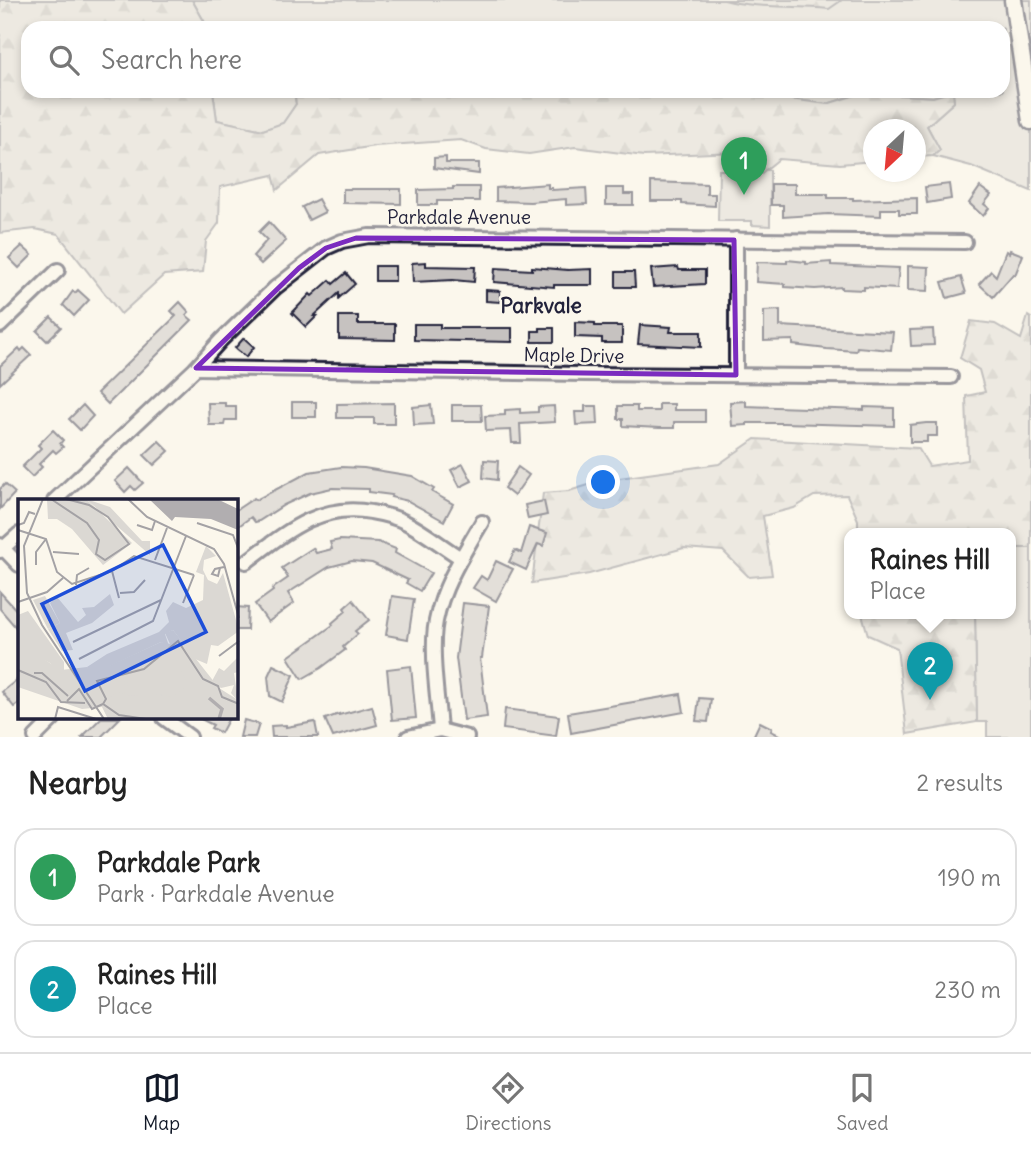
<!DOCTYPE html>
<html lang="en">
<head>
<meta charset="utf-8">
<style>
  body { margin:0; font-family:Delius,sans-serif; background:#f2f2f2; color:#222 }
  .compass { position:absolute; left:863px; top:119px; width:63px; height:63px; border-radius:50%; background:#fff; box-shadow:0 4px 10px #0003; rotate:206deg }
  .you { position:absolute; left:604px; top:483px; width:24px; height:24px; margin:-18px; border:5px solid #fff; border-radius:50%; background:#1a73e8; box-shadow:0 0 0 10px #1a73e833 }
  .badge { display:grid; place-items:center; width:46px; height:46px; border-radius:50%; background:#111827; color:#fff; font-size:23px; font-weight:700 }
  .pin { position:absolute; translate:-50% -58px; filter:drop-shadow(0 2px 4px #0008) }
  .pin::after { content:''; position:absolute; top:37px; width:24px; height:21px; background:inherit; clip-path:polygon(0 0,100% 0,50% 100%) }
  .popup { position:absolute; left:844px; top:528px; width:172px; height:91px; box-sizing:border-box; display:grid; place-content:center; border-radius:14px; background:#fff; filter:drop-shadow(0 2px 5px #0005); font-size:23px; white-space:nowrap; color:#767676 }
  .popup b { font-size:26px; color:#222 }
  .popup::after { content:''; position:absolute; left:50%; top:100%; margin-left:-14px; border:14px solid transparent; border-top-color:#fff }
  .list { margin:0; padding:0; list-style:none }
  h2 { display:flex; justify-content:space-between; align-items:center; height:91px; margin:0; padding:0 28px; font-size:30px }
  h2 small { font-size:23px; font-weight:400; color:#767676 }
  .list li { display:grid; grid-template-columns:46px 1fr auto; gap:21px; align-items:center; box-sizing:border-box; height:98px; margin:0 14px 14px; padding:0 14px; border:2px solid #e0e0e0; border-radius:21px }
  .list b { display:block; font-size:26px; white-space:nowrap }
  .list p { margin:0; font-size:23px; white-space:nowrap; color:#767676 }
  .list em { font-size:23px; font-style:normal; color:#767676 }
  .icon { flex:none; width:38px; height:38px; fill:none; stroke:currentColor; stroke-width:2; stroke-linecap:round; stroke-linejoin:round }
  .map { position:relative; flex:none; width:1031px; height:737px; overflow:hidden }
  .search { position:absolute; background:#fff; box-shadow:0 4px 10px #0003; left:21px; right:21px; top:21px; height:77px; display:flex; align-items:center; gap:18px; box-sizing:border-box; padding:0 24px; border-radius:21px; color:#767676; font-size:26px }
  .sheet { height:315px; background:#fff }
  nav { display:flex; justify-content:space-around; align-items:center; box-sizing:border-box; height:98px; border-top:2px solid #e0e0e0; background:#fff; font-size:19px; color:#767676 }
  nav a { display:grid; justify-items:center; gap:4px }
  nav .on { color:#111827 }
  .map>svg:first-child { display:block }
</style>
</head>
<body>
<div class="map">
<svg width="1031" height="737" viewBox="0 0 1031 737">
  <defs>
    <pattern id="forest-firs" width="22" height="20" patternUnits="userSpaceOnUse" patternTransform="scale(1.75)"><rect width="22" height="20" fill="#dbd8d3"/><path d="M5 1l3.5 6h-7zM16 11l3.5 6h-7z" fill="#bcb9b6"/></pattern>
  </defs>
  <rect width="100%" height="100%" fill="#fbf7ec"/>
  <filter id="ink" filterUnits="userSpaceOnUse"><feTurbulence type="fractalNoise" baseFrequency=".0143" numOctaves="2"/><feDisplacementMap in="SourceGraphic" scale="14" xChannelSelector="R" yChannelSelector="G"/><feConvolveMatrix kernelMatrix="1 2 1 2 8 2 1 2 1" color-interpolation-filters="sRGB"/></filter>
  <g filter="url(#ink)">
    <g fill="#dbd8d3" stroke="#7e7d87" stroke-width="2">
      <polygon points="192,0 1031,0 1031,191 971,166 933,156 940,150 927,126 954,102 953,92 933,97 862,93 827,104 729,91 1003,91 1003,28 317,28 317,24 301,21 295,28 208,28"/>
      <polygon points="213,91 294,91 296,104 283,123 263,130 217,120"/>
      <polygon points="719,170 770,170 770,226 752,225 752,221 718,221"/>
      <polygon points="1011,548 1031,548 1031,737 987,737 987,722 977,722 975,614 1010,614"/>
    </g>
    <g fill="url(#forest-firs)" stroke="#7e7d87" stroke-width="2">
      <polygon points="0,0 192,0 208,28 28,28 28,91 213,91 217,120 263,130 283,123 296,104 294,91 729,91 827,104 862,93 933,97 953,91 954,102 927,126 940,150 933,156 916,157 916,130 874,130 873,161 840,164 779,159 758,176 735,152 644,156 575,147 529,154 486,149 461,140 375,146 319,155 277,190 273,175 220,187 219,223 206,241 203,272 164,275 121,314 58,234 35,229 0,233"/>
      <path d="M724,0H842L829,9C793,5 758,9 724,0Z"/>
      <polygon points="1028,316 1031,318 1031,548 1011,548 1010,534 858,534 858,520 847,495 814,496 794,508 763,516 772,575 749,577 723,551 684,548 589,574 532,583 543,493 569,491 605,480 719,464 755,439 918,448 929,466 968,460 966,396 985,392 979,370 960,358 971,321 995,324 1021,339"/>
      <polygon points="862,614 975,614 977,722 907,734 897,648 868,635"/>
    </g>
    <g fill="#c6c2c0" stroke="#22223b" stroke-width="2">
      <polygon points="446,157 446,163 479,163 479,174 434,168 434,158"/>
      <polygon points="651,182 707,184 707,194 715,194 715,206 682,204 682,201 651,201"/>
      <polygon points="548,184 548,188 552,188 552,190 586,188 587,204 566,205 566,199 530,202 496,201 496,188"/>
      <polygon points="771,184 795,184 795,194 828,194 828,198 853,198 853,200 917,198 917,214 899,214 899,209 881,209 881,216 828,214 783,217 783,205 771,205"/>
      <polygon points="949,184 951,199 927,203 925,187"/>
      <polygon points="453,187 479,187 479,201 437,201 437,205 418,205 418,190 453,189"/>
      <polygon points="980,187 991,195 984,204 989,208 983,216 969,203"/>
      <polygon points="606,188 624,188 624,194 633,194 633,205 606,205"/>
      <polygon points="343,189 401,189 401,204 343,203"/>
      <polygon points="318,199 325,212 309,220 302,207"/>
      <polygon points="269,222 286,241 261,264 253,256 267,240 259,232"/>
      <polygon points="22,246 32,255 19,268 9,258"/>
      <polygon points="1010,250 1023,255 1015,275 1013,274 993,297 979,284 991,271 996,276 1006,251 1009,253"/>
      <polygon points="787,260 806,262 806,264 831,262 831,265 899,268 897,289 864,287 864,290 842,289 842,287 815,289 785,287 785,284 756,282 757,262 787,263"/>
      <polygon points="426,262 426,266 475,267 474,282 453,280 413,282 412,263"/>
      <rect x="375" y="266" width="20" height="15"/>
      <polygon points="908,266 929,267 928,291 908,290"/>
      <polygon points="532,267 568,270 592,269 592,285 554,285 554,287 494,282 495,268 532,270"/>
      <polygon points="678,267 679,270 705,270 705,284 653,287 651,269"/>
      <polygon points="616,272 634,272 635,287 616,287"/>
      <polygon points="346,273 355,284 339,298 339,293 314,316 317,316 306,327 292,313 310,294 312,296 330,280 333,284"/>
      <polygon points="961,277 966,293 947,298 942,282"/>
      <polygon points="78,290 89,300 74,316 63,305 73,291 75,293"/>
      <polygon points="486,290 500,291 500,302 486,301"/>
      <polygon points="180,302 189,312 186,315 192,320 108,404 97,393 176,316 171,311"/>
      <polygon points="780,310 780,326 893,332 891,350 857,347 856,351 827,349 793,345 793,340 764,341 764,311"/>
      <polygon points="339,316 358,316 358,324 395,324 395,340 339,339"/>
      <polygon points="51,317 61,327 47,341 37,331"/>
      <polygon points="575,322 595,323 595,326 622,326 622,343 602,343 602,338 575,337"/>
      <polygon points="414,324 440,324 440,328 512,328 512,342 414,340"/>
      <polygon points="640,325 671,327 670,332 701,332 701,347 638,344"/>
      <polygon points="540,328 554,328 554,342 532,342 532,331 540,331"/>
      <polygon points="933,329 934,345 911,346 910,330"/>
      <polygon points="244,338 254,347 246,357 235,348"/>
      <polygon points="19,348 21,351 24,348 31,355 0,384 0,366"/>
      <polygon points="746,401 746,406 864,410 864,407 894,408 894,426 783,423 747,423 747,425 732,426 730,402"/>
      <rect x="292" y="402" width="24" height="15"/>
      <polygon points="208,403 225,403 225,406 236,406 236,420 225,420 224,425 209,425"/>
      <polygon points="394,403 394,424 374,424 374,418 337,418 337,404"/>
      <polygon points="659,404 674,404 674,410 705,410 705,422 674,422 674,428 659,428 623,426 623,419 618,419 618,406 637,406 637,411 659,411"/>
      <polygon points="83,405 93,416 80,430 69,419"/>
      <polygon points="431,405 433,424 414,425 413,407"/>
      <polygon points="452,405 481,405 482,421 452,421"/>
      <polygon points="554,406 555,422 520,424 521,443 512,443 511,430 486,431 485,416 505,415 505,410 520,409 520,413 538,412 538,407"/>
      <polygon points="585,406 597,406 598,424 576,425 575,412 585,412"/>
      <polygon points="926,423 937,423 937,436 927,436 927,442 910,442 910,425"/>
      <polygon points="53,430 63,440 60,444 63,447 56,453 53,450 39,464 42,467 32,477 22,467 41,448 38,445"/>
      <polygon points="159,441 169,451 154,465 144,455"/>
      <polygon points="484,460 498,461 497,480 483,478"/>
      <polygon points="463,464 472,481 460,487 451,470"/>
      <polygon points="341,467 364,468 412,476 434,489 432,492 453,504 444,521 408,501 391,497 392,495 369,492 369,489 332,488 310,493 284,505 259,521 255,522 251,517 236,528 236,510 254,498 256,500 309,472"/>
      <polygon points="518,467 529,475 514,496 504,488"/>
      <polygon points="129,468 143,483 135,490 131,486 125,492 115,481"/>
      <polygon points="5,484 15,493 0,509 0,489"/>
      <polygon points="544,501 547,515 528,519 525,505"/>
      <polygon points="529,527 547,533 543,546 538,544 526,570 509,562 515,550 521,553"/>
      <polygon points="340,540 378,542 396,549 395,553 431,573 420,591 406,583 408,580 372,563 352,561 329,567 288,593 294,603 268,622 255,604 273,591 272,589 288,578 282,568 313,548 316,553 332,549 330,542"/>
      <polygon points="496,561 513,569 496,601 473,588 481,576 487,580"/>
      <polygon points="0,592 19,613 19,631 0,609"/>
      <polygon points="392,596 414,599 408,639 386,635"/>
      <polygon points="353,600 369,620 355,631 358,634 343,647 345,650 321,668 302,679 288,657 333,625 332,623 346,611 344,608"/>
      <polygon points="463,603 489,606 482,658 480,658 487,717 464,720 456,658"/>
      <polygon points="236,607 248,608 247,630 236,630"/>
      <polygon points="273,665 294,675 282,702 270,696 268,676"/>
      <polygon points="411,666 416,718 392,720 387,669"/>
      <polygon points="19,678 19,703 14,707 2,692"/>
      <polygon points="681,694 684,712 571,733 568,713"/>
      <polygon points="699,698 711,699 708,722 696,721"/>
      <polygon points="372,706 377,725 333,737 325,719 339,714 339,715"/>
      <polygon points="505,709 559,716 556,736 503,729"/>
      <polygon points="101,718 120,718 101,737 82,737"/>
      <polygon points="199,718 229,718 221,733 211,728 213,725"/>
      <polygon points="244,720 259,724 255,737 240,737"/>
      <polygon points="315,722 318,737 272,737 271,726 286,725 286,727"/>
      <polygon points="760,722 772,728 771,731 783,737 753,737"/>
    </g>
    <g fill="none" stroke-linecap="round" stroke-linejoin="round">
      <g stroke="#22223b" stroke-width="18">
        <g id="minor">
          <polyline points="736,239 736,375"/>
          <polyline points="0,326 58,270"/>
          <polyline points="196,368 584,374 951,377"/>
          <polyline points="54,501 195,369 221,340 275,288 326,248 342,241 369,236 965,242"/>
          <polyline points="0,545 19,565"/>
          <polyline points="0,551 19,534"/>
          <path d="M246,562C285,533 320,502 371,512C383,514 396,517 407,523C426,533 443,547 461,558"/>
          <polyline points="164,718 190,737"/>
          <path d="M440,730C438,699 430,651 436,621C443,585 464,553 482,522"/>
          <polyline points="35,737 54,718"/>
          <polyline points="408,737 440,730 467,737"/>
        </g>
      </g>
      <g stroke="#22223b" stroke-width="21">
        <polyline id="major" points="1013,0 1031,121"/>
      </g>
      <use href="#minor" stroke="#fbf7ec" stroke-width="12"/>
      <use href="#major" stroke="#fbf7ec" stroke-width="16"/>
    </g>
  </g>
  <path d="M0 0H1031V737H0ZM356,238L734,240L736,375L196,368L299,268L326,248Z" fill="#fbf7ec" fill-opacity=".55" fill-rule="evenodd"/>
  <path fill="none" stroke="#7b2cbf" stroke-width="5" stroke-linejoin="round" d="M356,238L734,240L736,375L196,368L299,268L326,248Z"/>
  <g text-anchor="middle" stroke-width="5" stroke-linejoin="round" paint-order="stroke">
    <g font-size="19" fill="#22223b" stroke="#fbf7ec">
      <text x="459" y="224">Parkdale Avenue</text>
      <text transform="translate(574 355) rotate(1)" y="7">Maple Drive</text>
    </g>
    <g font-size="21" font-weight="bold" fill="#22223b" stroke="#fbf7ec">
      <text x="541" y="313">Parkvale</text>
    </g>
  </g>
  <g transform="translate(18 499)">
    <rect width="220" height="220" fill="#fbf7ec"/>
    <path d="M29,0H68L114,44L85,66L54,30L39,20H30ZM27,97L42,124L30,130L15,101ZM155,131L201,189L220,201V218L90,220L84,208L64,210L0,188V144L43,171L69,168L73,175L143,143L152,145L147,134Z" fill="#dbd8d3"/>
    <path d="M68,0L92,8L124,42H132V56ZM188,47L198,57L186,61L185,71L190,81L199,85L205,74L221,132L200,147L193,146L189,165L177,160L155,131L147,135L151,147L143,143L71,177L69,168L89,155L141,133L151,123L148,112L155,103L168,109L185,101L186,76L178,73ZM92,95L96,106L74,124L48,134L55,151L44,152L30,130L42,124L32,104L39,98L60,123L68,116L64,109L76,108ZM10,112L46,163V177L32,164L0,148V116ZM153,150L170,186L154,198L133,194L125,187L120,197L110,196L109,174L126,171ZM220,158V173L216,174L220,202L213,194L216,186L203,189L194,182L201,169L206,172ZM106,173L107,195L99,193L89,200L82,189Z" fill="#dbd8d3"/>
    <path d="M131,0H199L220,10V31L193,20L157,18L154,22Z" fill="#b1aeb0"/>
    <path fill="none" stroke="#b1aeb0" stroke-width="3.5" d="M191,199L204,210L201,220"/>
    <path fill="none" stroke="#a4a2a5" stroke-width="2" d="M25,0L6,47L9,94L24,126L86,220M33,0L69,24L81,41L78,55L87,61L111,45L90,18L71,6L48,0M110,0L129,18L196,50L206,65L221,119M179,24L215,36L220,49M0,26L6,24L11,13L17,15M119,26L134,31L137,22M0,31L28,40L39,73L54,85L94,72L116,57L176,76M35,53L61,55M137,61L149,29M18,66V53L28,40M202,69L200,77L194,75L197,70L206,68M94,72L101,99M58,86L59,76L71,69M102,94L116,93L127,81M0,103L29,93L45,79M165,104L176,76M55,143L143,101M201,157L221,142M61,160L135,122L168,37M0,171L28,183L43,203L67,204M16,174H24L50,197M49,202L61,190L74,210L85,205L101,216L128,220M85,205L88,200L79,182L126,170L160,142L185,180L200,187L204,198L221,205M37,220L40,208L78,220"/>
    <path fill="#1d4ed8" fill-opacity="0.15" stroke="#1d4ed8" stroke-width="3.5" d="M145,46L188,133L67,192L24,105Z"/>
    <rect width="220" height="220" fill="none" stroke="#22223b" stroke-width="3.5"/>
  </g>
</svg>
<svg class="compass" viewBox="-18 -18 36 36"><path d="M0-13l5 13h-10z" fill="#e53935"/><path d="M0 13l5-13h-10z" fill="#767676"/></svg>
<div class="you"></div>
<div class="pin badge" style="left:744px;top:195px;background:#2e9e5b">1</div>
<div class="pin badge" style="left:930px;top:700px;background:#0f9aa8">2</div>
<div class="popup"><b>Raines Hill</b>Place</div>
<div class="search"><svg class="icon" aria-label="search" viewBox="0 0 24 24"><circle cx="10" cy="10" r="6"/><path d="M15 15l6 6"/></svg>Search here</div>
</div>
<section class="sheet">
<h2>Nearby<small>2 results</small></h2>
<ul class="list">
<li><span class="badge" style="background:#2e9e5b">1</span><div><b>Parkdale Park</b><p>Park · Parkdale Avenue</p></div><em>190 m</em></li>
<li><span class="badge" style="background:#0f9aa8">2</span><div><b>Raines Hill</b><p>Place</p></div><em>230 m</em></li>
</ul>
</section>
<nav>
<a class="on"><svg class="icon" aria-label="map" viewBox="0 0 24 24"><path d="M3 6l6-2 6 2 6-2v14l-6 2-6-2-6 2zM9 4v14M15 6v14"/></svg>Map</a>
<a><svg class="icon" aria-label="directions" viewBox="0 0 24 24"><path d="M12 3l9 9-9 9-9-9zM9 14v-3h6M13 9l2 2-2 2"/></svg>Directions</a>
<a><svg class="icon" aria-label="saved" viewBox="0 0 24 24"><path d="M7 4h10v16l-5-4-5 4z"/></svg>Saved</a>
</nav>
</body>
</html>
